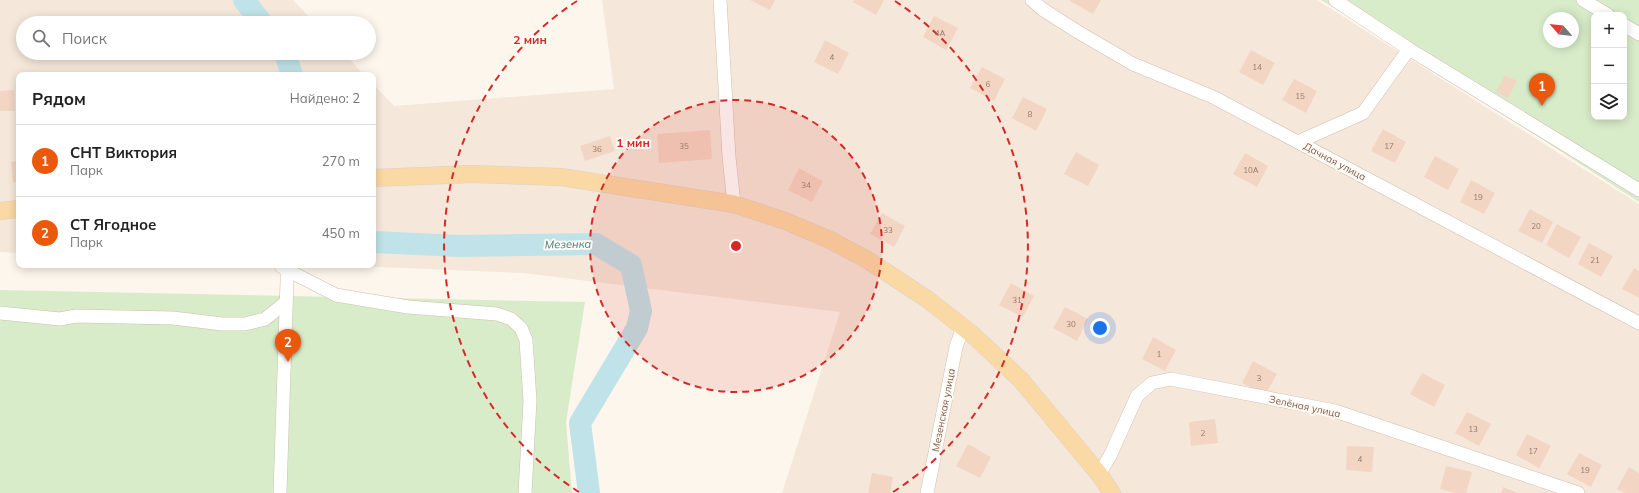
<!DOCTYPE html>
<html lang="ru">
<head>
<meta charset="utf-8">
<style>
  body { margin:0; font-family:Mulish,sans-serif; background:#f6f6f6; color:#222 }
  .controls { position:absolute; right:12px; top:12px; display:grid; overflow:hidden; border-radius:8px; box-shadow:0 2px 10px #0003 }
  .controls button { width:36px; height:36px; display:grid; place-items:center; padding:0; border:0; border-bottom:1px solid #e0e0e0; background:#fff; color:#222; font:20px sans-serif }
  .compass { position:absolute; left:1543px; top:12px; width:36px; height:36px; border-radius:50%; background:#fff; box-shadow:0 2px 10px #0003; rotate:298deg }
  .you { position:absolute; left:1100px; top:328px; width:14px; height:14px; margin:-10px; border:3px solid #fff; border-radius:50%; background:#1a73e8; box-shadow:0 0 0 6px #1a73e833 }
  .badge { display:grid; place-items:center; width:26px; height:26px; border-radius:50%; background:#ea580c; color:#fff; font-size:13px; font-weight:700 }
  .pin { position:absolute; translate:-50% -33px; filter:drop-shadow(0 1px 2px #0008) }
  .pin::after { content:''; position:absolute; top:21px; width:14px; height:12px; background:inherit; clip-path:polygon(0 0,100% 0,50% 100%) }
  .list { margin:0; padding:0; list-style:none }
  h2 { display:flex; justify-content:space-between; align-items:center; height:52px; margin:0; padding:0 16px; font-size:17px }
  h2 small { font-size:13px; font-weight:400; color:#767676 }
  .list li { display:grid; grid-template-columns:26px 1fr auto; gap:12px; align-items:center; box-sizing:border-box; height:72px; padding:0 16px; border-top:1px solid #e0e0e0 }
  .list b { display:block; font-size:15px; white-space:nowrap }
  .list p { margin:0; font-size:13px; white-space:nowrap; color:#767676 }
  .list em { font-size:13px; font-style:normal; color:#767676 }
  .icon { flex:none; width:22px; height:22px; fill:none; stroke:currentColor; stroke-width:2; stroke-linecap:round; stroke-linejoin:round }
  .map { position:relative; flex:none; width:1639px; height:493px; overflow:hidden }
  .search { position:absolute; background:#fff; box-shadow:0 2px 10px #0003; left:16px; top:16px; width:360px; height:44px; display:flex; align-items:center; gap:10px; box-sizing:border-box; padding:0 14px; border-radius:22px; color:#767676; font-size:15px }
  .panel { position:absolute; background:#fff; box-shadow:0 2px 10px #0003; left:16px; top:72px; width:360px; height:196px; border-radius:8px }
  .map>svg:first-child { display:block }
</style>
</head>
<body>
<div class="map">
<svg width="1639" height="493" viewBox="0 0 1639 493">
  <rect width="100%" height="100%" fill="#fdf6ec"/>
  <g fill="#f5e8da">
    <polygon points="0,0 293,0 315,23 23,23 23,53 344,53 364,75 19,75 19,253 0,252"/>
    <polygon points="602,0 1317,0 1639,204 1639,493 782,493 840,312 523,273 331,265 373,265 373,84 394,106 614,89"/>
  </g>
  <g fill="#d8ecc9" fill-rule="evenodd">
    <path d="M1321,0H1639V202L1474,95ZM1594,15H1624V117H1594ZM1549,18H1573V42H1549Z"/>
    <polygon points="0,290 585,302 566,422 572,493 0,493"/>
  </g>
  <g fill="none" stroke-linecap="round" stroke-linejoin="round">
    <g stroke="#bfe3e8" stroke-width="22">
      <polyline points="244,0 262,23"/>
      <polyline points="285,53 292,75"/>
      <polyline points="373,242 461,246 596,244 631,265 641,311 637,328 580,423 589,493"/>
    </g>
  </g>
  <g fill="#f3d5c3">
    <polygon points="750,0 775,0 770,10"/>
    <polygon points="854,0 884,0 876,15 853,2"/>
    <polygon points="1071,0 1101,0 1093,14 1070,1"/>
    <polygon points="934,16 958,28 946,50 923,37"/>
    <polygon points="825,40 849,53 838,74 814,62"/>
    <polygon points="1251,50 1275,63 1263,85 1239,72"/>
    <polygon points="982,67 1005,79 994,101 970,88"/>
    <polygon points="1505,75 1517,81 1508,98 1496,92"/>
    <polygon points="1294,79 1317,91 1306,113 1282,100"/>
    <polygon points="14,90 15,111 0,111 0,91"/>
    <polygon points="1023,97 1047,109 1036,131 1012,118"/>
    <polygon points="1383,129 1406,142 1395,163 1371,151"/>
    <polygon points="710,130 712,159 659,163 657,134"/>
    <polygon points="610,136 615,151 585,161 580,146"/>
    <polygon points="1076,152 1099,165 1088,186 1064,174"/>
    <polygon points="1245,153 1268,166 1257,187 1233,174"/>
    <polygon points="1435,156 1459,169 1448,190 1424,177"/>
    <polygon points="19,161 19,182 13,182 11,162"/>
    <polygon points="799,168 823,181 812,202 788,190"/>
    <polygon points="1471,180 1495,193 1484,214 1460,202"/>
    <polygon points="1530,209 1553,222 1542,243 1518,231"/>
    <polygon points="882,213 905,226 894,247 870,234"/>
    <polygon points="1557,224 1581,237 1569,258 1546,245"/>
    <polygon points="1589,243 1613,256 1601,277 1578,264"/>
    <polygon points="1634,268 1639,271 1639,298 1622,289"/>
    <polygon points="1011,283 1034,296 1023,317 999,305"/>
    <polygon points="1065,307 1088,319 1077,341 1053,328"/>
    <polygon points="1153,337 1176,350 1165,371 1142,359"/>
    <polygon points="1253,361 1277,374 1265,395 1242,383"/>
    <polygon points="1422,373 1445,385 1434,407 1410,394"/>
    <polygon points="1467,412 1491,424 1479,446 1455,433"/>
    <polygon points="1215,419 1218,443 1191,446 1189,422"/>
    <polygon points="1527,434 1551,446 1539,468 1516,455"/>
    <polygon points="968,444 991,457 980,478 956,466"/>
    <polygon points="1347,446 1374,447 1372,472 1346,470"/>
    <polygon points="1579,453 1602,465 1591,487 1567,474"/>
    <polygon points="1446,466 1472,472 1466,493 1455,493 1440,489"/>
    <polygon points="1629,467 1639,473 1639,493 1625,493 1617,489"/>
    <polygon points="872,473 893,477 890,493 868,493"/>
    <polygon points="1503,487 1518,493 1501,493"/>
  </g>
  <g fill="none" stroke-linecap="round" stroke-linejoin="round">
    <g stroke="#d1beb0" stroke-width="14">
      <g id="minor">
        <polyline points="720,0 729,157 734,204"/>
        <polyline points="1032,0 1042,9 1078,32 1133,64 1213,97 1639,323"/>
        <polyline points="1335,0 1409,49 1639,190"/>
        <polyline points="1583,0 1608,15"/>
        <polyline points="1624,25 1639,34"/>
        <polyline points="1298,142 1363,113 1409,49"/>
        <polyline points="287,270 336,295 408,307 497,314 511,319 521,328 526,340 530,401 525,493"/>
        <polyline points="0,313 60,319 76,316 173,318 222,324 245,324 265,319 286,302"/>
        <polyline points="1099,474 1110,456 1137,396 1152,383 1171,379 1335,411 1578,493"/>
        <polyline points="280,493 287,281 287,270 281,266"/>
        <polyline points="927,493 956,347 963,327"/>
      </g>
    </g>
    <g stroke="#dad1cd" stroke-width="18">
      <g id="major">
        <polyline points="373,178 472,174 561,177 734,204 785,221 828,239 866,259 927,299 973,335 1021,380 1099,474 1112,493"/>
        <polyline points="0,211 19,209"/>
      </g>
    </g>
    <use href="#minor" stroke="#fff" stroke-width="13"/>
    <use href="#major" stroke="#fbd9a5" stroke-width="17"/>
  </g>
  <circle cx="736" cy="246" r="146" fill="#d62828" fill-opacity=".12"/>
  <g fill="none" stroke="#d62828" stroke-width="2" stroke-dasharray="7 5">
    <circle cx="736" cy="246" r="146"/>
    <path d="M579 492A292 292 0 0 1 577 1M895 1A292 292 0 0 1 893 492"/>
  </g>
  <g text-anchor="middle" stroke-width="4" stroke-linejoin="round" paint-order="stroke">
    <g font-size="8" fill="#987a6a">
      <text x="940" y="36">4А</text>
      <text x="832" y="60">4</text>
      <text x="1257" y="70">14</text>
      <text x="988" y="87">6</text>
      <text x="1300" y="99">15</text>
      <text x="1030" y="117">8</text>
      <text x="684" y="149">35</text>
      <text x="1389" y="149">17</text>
      <text x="597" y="152">36</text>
      <text x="1251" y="173">10А</text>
      <text x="806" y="188">34</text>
      <text x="1478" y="200">19</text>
      <text x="1536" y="229">20</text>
      <text x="888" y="233">33</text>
      <text x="1595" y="263">21</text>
      <text x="1017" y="303">31</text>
      <text x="1071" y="327">30</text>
      <text x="1159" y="357">1</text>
      <text x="1259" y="381">3</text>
      <text x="1473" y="432">13</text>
      <text x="1203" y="436">2</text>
      <text x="1533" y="454">17</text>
      <text x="1360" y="462">4</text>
      <text x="1585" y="473">19</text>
    </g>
    <g font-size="10" fill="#7a5c4d" stroke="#fffaf3">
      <text transform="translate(1335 161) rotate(28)" y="4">Дачная улица</text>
      <text transform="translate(1305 406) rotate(12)" y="4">Зелёная улица</text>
      <text transform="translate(943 410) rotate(-79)" y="4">Мезенская улица</text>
    </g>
    <g font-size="11" font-style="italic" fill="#437c86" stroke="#fffaf3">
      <text transform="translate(568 244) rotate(-1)" y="4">Мезенка</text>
    </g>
  </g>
  <circle cx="736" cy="246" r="6" fill="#d62828" stroke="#fffaf3" stroke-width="2"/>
  <g font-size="12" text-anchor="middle" font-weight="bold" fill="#d62828" stroke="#fffaf3" stroke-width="4" stroke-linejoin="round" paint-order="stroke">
    <text x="530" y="44">2 мин</text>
    <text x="633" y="147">1 мин</text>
  </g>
</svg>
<div class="controls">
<button>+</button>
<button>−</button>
<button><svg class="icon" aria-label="layers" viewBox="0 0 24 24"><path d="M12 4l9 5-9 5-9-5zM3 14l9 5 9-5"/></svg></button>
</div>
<svg class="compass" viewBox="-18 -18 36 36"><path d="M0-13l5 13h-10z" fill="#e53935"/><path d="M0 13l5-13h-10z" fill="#767676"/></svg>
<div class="you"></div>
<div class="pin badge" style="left:1542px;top:106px">1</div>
<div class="pin badge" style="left:288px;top:362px">2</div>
<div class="search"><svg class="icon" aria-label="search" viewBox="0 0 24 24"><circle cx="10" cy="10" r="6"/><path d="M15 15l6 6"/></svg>Поиск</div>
<section class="panel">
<h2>Рядом<small>Найдено: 2</small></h2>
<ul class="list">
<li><span class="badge">1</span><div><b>СНТ Виктория</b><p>Парк</p></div><em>270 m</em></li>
<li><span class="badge">2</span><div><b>СТ Ягодное</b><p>Парк</p></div><em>450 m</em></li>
</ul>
</section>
</div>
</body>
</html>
